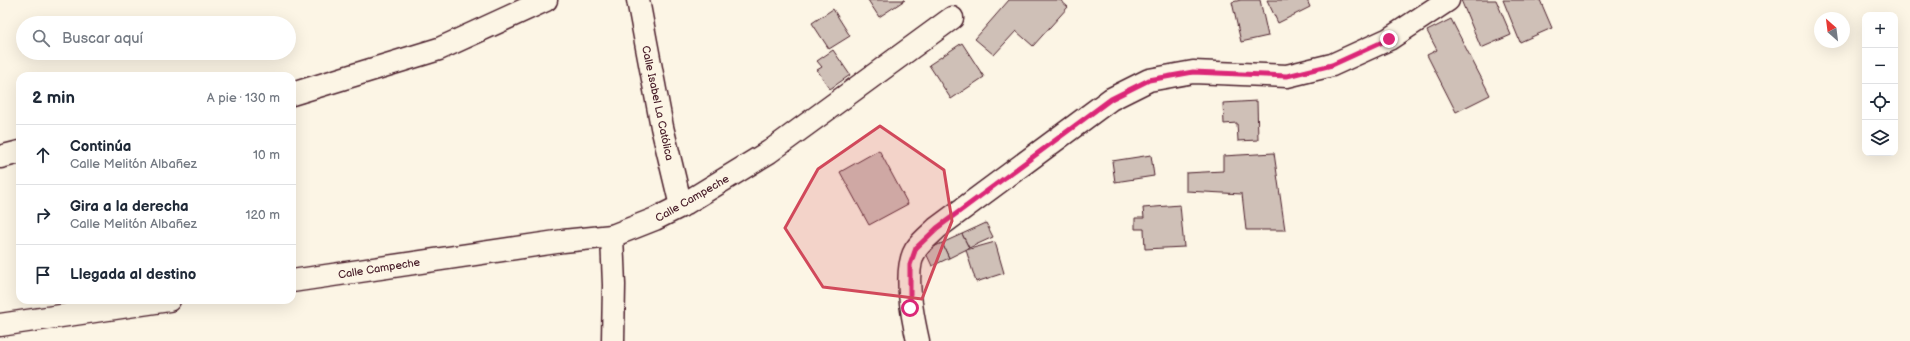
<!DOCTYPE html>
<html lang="es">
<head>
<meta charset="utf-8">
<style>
  body { margin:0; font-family:"Balsamiq Sans",sans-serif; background:#f2f2f3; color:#1f2937 }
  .controls { position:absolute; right:12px; top:12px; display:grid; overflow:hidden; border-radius:8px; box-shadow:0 4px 16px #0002 }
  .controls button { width:36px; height:36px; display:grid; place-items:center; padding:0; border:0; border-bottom:1px solid #e0e1e3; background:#fff; color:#1f2937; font:20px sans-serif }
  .compass { position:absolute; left:1814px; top:12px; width:36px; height:36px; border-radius:50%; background:#fff; box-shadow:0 4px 16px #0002; rotate:332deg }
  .stop { position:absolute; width:12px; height:12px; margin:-9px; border:3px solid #db2777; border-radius:50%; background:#fff }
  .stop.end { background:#db2777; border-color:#fff; box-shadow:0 1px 4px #0008 }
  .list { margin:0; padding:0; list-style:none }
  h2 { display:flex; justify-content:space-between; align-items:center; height:52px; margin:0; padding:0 16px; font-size:17px }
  h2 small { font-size:13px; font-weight:400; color:#747a83 }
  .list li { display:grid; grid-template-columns:26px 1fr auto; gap:12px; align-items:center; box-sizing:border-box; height:60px; padding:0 16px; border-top:1px solid #e0e1e3 }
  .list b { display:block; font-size:15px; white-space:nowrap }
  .list p { margin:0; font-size:13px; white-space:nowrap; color:#747a83 }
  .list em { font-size:13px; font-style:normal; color:#747a83 }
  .icon { flex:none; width:22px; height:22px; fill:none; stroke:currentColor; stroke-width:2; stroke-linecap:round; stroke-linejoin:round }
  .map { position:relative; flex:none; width:1910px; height:341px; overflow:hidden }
  .search { position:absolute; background:#fff; box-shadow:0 4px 16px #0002; left:16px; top:16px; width:280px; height:44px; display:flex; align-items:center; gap:10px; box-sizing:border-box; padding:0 14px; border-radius:22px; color:#747a83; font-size:15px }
  .panel { position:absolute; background:#fff; box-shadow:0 4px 16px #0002; left:16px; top:72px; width:280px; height:232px; border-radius:12px }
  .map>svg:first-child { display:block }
</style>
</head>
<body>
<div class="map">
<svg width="1910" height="341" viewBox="0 0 1910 341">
  <rect width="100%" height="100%" fill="#fcf5e5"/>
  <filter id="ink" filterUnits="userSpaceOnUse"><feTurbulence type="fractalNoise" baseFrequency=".025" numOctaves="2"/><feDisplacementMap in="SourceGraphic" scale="8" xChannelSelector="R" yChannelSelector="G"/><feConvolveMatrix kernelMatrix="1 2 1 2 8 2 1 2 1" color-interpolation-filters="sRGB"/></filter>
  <g filter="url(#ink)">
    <g fill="#cfc0b7" stroke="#4a1f2b">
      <polygon points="868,0 905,0 879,17"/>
      <polygon points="1009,0 1060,0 1068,7 1033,46 1016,31 994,55 975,39"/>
      <polygon points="1241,0 1260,0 1268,36 1241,42 1232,2"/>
      <polygon points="1267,0 1307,0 1310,7 1278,23"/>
      <polygon points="1461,0 1496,0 1511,35 1481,48"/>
      <polygon points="1503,0 1540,0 1552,28 1520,42"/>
      <polygon points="833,9 850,36 829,49 812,23"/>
      <polygon points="1451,19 1490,95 1456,112 1427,55 1437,50 1427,31"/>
      <polygon points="962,43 984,77 951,99 929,65"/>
      <polygon points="833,50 850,75 830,89 817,70 822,67 817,61"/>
      <polygon points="1257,101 1258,140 1238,141 1237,123 1224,124 1223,103"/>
      <polygon points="879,150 908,204 869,225 840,172"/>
      <polygon points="1274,153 1285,230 1246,230 1242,194 1186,191 1186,173 1223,171 1223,156"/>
      <polygon points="1151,155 1154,176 1115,182 1112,161"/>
      <polygon points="1180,205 1184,247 1145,249 1144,229 1135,229 1135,218 1144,218 1143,208"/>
      <polygon points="986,223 993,237 969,248 962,234"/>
      <polygon points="962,234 969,248 949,258 942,243"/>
      <polygon points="995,242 1004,273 976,282 966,250"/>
      <polygon points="942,243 949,258 932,266 925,251"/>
    </g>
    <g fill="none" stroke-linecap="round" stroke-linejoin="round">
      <g stroke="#4a1f2b" stroke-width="25">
        <g id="minor">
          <polyline points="638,0 662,127 681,206"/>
          <polyline points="292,94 439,49 546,0"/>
          <polyline points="0,157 20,152"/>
          <polyline points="612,236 614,285 613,341"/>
          <polyline points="292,281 563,241 612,236 655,219 681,206 769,152 952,18"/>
          <polyline points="0,325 169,300"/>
          <path d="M918,341C913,319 902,267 917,248C923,240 931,234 937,228L1111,99L1149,80L1193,72L1287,76L1332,65L1389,39L1448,0"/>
        </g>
      </g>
      <use href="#minor" stroke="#fcf5e5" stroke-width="22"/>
    </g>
  </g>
  <g fill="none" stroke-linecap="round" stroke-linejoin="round" filter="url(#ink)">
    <polyline stroke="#db2777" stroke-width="5" points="910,308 910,265 916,248 937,228 1111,99 1149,80 1193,72 1287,76 1332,65 1389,39"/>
  </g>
  <path fill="#d1495b" fill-opacity="0.2" stroke="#d1495b" stroke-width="3" stroke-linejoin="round" d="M880,126L944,170L952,221L922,299L823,287L785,228L818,169Z"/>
  <g text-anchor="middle" stroke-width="3" stroke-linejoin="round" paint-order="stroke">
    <g font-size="11" fill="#4a1f2b" stroke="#fcf5e5">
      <text transform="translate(658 103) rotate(78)" y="4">Calle Isabel La Católica</text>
      <text transform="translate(692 198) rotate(-30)" y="4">Calle Campeche</text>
      <text transform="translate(379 268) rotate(-9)" y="4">Calle Campeche</text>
    </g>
  </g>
</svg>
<div class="controls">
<button>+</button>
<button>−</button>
<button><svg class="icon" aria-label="locate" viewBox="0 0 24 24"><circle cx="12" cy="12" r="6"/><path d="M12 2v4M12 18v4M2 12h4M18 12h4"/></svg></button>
<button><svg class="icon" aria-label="layers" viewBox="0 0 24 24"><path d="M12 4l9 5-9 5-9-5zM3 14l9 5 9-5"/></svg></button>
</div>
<svg class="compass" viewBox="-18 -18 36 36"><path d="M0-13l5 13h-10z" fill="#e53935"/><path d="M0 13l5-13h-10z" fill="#747a83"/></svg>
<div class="stop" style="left:910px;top:308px"></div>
<div class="stop end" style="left:1389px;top:39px"></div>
<div class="search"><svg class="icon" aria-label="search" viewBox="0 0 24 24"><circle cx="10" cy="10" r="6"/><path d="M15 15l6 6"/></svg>Buscar aquí</div>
<section class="panel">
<h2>2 min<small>A pie · 130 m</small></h2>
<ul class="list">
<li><svg class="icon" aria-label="ahead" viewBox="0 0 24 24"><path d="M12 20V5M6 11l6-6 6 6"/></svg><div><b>Continúa</b><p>Calle Melitón Albañez</p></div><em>10 m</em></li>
<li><svg class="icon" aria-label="right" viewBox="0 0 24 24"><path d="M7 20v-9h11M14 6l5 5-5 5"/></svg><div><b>Gira a la derecha</b><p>Calle Melitón Albañez</p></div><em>120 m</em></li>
<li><svg class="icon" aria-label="arrive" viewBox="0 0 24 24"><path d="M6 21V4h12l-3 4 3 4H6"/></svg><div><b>Llegada al destino</b></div></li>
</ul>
</section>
</div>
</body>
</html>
